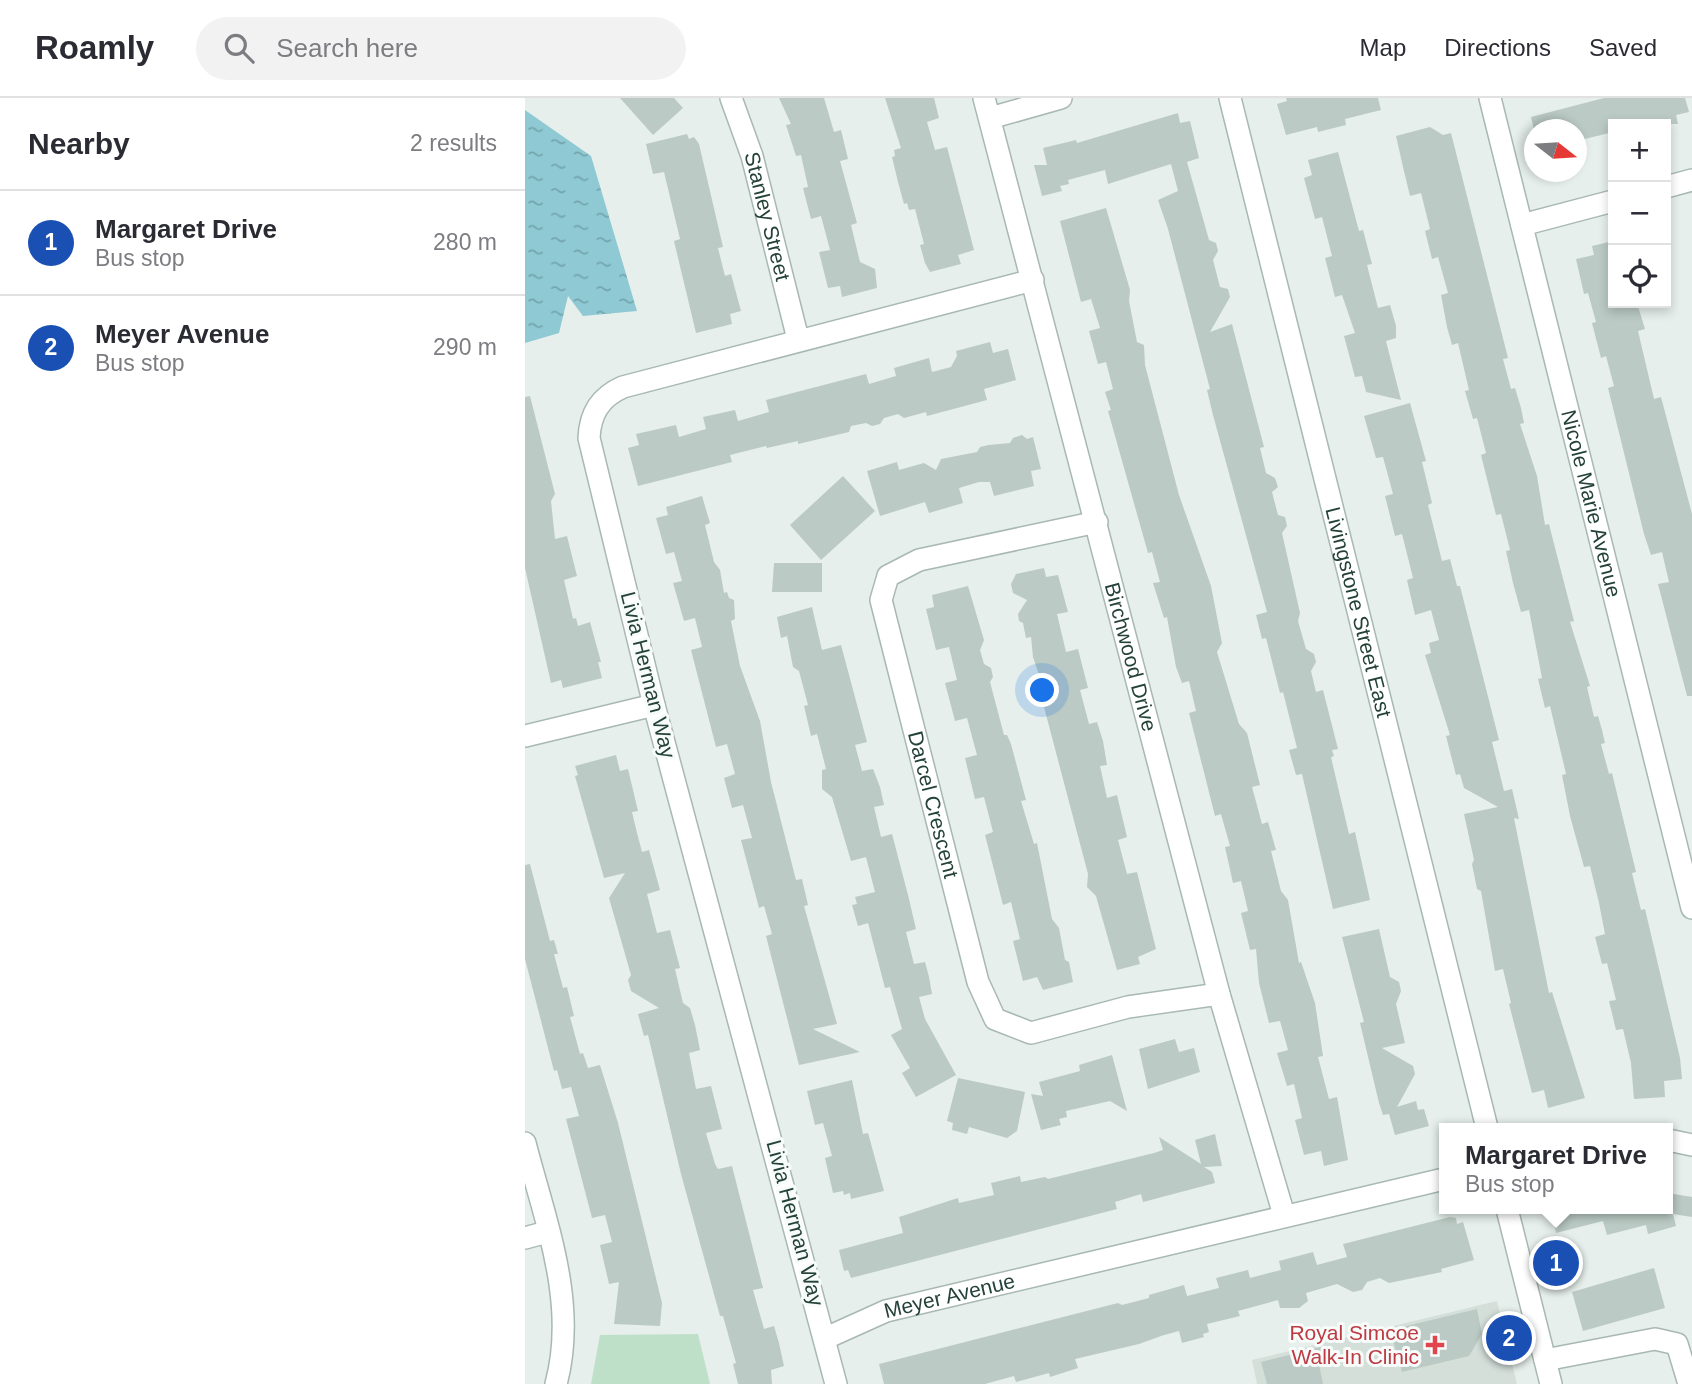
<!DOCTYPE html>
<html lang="en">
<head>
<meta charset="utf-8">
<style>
  body { margin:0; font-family:Helvetica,sans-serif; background:#f2f2f3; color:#2b2b33 }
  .controls { position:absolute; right:21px; top:21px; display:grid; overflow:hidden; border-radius:0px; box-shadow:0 4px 10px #0003 }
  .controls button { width:63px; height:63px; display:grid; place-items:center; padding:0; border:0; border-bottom:2px solid #e1e1e2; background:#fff; color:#2b2b33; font:35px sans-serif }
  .compass { position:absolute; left:999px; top:21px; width:63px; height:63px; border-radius:50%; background:#fff; box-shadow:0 4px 10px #0003; rotate:107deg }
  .you { position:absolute; left:518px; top:593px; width:24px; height:24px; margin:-18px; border:5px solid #fff; border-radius:50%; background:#1a73e8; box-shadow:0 0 0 10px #1a73e833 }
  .badge { display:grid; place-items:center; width:46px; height:46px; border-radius:50%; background:#855347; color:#fff; font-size:23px; font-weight:700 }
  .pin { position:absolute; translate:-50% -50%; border:4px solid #fff; box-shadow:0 2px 7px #0006 }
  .popup { position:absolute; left:914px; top:1025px; width:234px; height:91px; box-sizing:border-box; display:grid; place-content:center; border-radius:0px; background:#fff; filter:drop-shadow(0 2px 5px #0005); font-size:23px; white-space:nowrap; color:#7c7c81 }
  .popup b { font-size:26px; color:#2b2b33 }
  .popup::after { content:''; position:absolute; left:50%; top:100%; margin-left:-14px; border:14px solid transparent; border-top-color:#fff }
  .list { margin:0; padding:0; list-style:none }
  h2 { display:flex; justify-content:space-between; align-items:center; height:91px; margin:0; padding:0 28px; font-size:30px }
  h2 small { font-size:23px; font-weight:400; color:#7c7c81 }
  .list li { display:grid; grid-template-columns:46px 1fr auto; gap:21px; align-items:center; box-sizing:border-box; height:105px; padding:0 28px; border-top:2px solid #e1e1e2 }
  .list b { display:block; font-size:26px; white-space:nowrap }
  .list p { margin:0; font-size:23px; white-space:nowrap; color:#7c7c81 }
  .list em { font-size:23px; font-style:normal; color:#7c7c81 }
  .icon { flex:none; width:38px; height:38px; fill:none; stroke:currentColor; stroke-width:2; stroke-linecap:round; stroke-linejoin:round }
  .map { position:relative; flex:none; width:1167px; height:1286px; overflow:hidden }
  header { display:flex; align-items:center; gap:42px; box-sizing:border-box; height:98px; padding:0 35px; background:#fff; border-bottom:2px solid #e1e1e2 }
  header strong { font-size:33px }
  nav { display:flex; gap:38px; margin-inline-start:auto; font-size:24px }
  .search { width:490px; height:63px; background:#f2f2f3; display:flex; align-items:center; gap:18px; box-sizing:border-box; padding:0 24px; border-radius:38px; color:#7c7c81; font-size:26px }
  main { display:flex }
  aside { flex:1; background:#fff }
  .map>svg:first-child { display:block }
</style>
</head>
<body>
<header>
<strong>Roamly</strong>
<div class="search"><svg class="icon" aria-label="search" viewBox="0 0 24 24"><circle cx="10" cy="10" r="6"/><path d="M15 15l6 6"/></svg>Search here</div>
<nav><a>Map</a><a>Directions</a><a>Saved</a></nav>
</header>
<main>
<aside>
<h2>Nearby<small>2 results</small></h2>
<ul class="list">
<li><span class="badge" style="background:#1a4fb4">1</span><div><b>Margaret Drive</b><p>Bus stop</p></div><em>280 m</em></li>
<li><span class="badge" style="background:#1a4fb4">2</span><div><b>Meyer Avenue</b><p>Bus stop</p></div><em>290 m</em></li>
</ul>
</aside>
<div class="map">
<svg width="1167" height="1286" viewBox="0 0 1167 1286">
  <defs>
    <pattern id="water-ripples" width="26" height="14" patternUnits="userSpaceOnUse" patternTransform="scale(1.75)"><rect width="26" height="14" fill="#8ec9d4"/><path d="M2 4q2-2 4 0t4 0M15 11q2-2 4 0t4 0" fill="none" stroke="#74a5ad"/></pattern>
  </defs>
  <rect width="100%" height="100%" fill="#e6efeb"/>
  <polygon fill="#d4dfda" points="972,1203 992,1286 732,1286 727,1262"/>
  <polygon fill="#bfe0c8" points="173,1236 185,1286 66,1286 75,1237"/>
  <polygon fill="url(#water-ripples)" points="0,12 66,58 112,213 58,218 43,198 34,235 0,245"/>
  <g fill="#bbcac4">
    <polygon points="95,0 149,0 158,10 128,37"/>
    <polygon points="254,0 299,0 309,34 316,32 323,61 315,63 332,125 326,127 335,164 350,171 352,190 317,199 315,188 303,190 294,154 305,152 296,118 286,121 278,90 283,89 276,57 271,58 261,27 266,26"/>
    <polygon points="360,0 409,0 414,20 402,24 410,52 422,49 449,152 433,157 436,166 405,174 400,165 395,147 399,146 390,111 384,112 382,105 379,106 373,84 367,59 370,58 369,52 376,50"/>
    <polygon points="761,0 853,0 856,12 820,21 821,27 793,34 792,29 761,37 752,6 762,3"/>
    <polygon points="1079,0 1160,0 1164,14 1151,17 1153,26 1088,26 1088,34 1052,43 1052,32 1009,32 1006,19"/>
    <polygon points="653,15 655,25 665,23 674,60 662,64 684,142 691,145 693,153 688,162 695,189 703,191 705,199 685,234 707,226 739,349 735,350 741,375 750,380 753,389 747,394 753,417 760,419 762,428 757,435 775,515 773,523 781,551 789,556 791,564 786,573 791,594 798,592 813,651 807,652 809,658 806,659 816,702 824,736 830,734 845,802 808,811 777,676 771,677 764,652 772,650 758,594 755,595 741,540 737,541 731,517 742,514 688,317 682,292 685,291 643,131 633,102 653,93 646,66 583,86 580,72 543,82 544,86 535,88 537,93 517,98 509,67 522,67 518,50 551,42 552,45"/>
    <polygon points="905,29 918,37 926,35 983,260 978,261 986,291 990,290 996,310 999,325 995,326 1012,378 1020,427 1024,426 1028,442 1049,523 1045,524 1065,588 1062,589 1069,619 1073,618 1077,632 1080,645 1076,646 1084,676 1087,675 1111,774 1107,775 1116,812 1120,811 1155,960 1157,981 1139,983 1140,999 1109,1001 1106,965 1098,931 1091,932 1084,903 1091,902 1082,865 1077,866 1070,839 1080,836 1074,805 1065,768 1059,769 1045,718 1037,677 1041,676 1025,608 1020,610 1013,581 1017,580 1004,512 996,514 988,485 981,453 985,452 976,416 971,417 956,357 961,355 952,320 948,321 940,293 944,292 933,245 927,247 922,229 916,197 923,195 913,159 907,161 900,133 905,131 896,95 885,98 878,69 871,38"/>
    <polygon points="162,36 164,41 169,39 174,46 198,149 193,150 200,178 206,176 216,213 205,216 207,226 171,235 149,143 155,141 139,74 128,76 121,46"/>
    <polygon points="813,54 834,133 838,132 847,166 842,167 853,210 865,207 871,228 871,240 861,243 876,302 841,294 837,278 830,279 819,238 830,235 817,197 810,199 800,160 807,158 797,119 790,121 779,80 787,77 783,62"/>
    <polygon points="581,110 605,192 604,203 612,244 619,247 620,267 654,397 686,488 697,545 692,554 714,626 722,635 735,687 727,689 737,726 743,724 751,752 746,753 756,793 763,802 774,865 776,864 790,905 798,958 793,959 804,1001 812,999 823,1062 799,1068 796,1053 779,1057 770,1022 777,1020 769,986 762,988 752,955 763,952 755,923 744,925 734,885 731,851 725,852 716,815 723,813 716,783 708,785 700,749 705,748 696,716 690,718 664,615 671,613 664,583 657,585 651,569 642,519 639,520 628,485 635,484 627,454 623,455 583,313 586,312 580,294 588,291 581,264 573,266 564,233 575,230 566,201 556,204 535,123"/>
    <polygon points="1088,143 1088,205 1112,205 1120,231 1113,233 1129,301 1136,299 1167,416 1167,598 1162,598 1133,486 1144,484 1137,454 1126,457 1119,436 1083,290 1089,288 1081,258 1076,260 1067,225 1071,224 1063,195 1059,196 1051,161 1069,157 1067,148"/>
    <polygon points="465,244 468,255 483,251 491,282 459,291 462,302 402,318 401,314 379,320 373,316 359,320 355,326 347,328 341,325 326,328 324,334 273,346 273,343 242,350 241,348 205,357 207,364 113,388 103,350 114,347 111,336 151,327 154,339 181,331 178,319 210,312 213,323 244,314 241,302 341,276 344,286 371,278 369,270 404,260 407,274 426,269 432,258 431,253"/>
    <polygon points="5,298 30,396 26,403 30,441 42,438 52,478 39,482 48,521 51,520 53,528 65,524 76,564 73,564 77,580 38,590 36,582 26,585 0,470 0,299"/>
    <polygon points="885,305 901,363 897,364 907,405 903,407 917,463 925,461 932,488 935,488 974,642 967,644 979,693 987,691 994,721 989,720 1024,895 1027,894 1060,1000 1023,1010 1019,992 1007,995 984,906 986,905 978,871 970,873 956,793 952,791 947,766 949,762 939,716 973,709 939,690 935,676 931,677 921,638 925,637 900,557 906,555 904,545 914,542 906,512 890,517 882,482 888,480 877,436 870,438 860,398 868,396 858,359 851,360 839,318"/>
    <polygon points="497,337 502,341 508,339 516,371 506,373 509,388 469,398 465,384 454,384 434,390 438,405 404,415 400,404 355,418 342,373 372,364 374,372 399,365 411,372 416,361 452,354 455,349 464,347 485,345 488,340"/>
    <polygon points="318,378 350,413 296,462 265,427"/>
    <polygon points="177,398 185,425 180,427 189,464 195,472 199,495 202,494 204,500 209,502 210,521 206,523 215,568 235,623 246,684 271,782 277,781 283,807 279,808 312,926 288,931 335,954 274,967 241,838 247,836 239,808 234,810 216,742 227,740 218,707 207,710 199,680 210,676 202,646 191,649 166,552 177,549 170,520 159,523 148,485 157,483 149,454 141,456 131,420 143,417 141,409"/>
    <polygon points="249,465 297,465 297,494 247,494"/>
    <polygon points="519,470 521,479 533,477 543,514 532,516 541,554 553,551 563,590 555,592 564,626 572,624 578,643 582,667 575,668 582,700 592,697 602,739 593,742 602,776 612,774 631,851 613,859 615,866 592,872 571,798 562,789 563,776 514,590 518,589 508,559 506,539 501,540 498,525 494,523 493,516 502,502 488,495 486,486 491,476"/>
    <polygon points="443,488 459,542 455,552 459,566 466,570 468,579 465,584 479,637 482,637 486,646 501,702 496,703 509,746 512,745 527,821 534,830 540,862 544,864 548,884 518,892 512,879 498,883 488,843 495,841 486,804 478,807 460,737 468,734 459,699 450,701 440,660 452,657 442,620 430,623 420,585 432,582 424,549 411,552 401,511 409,509 407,497"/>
    <polygon points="287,509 297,552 316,547 342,644 330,647 337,673 348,671 355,689 359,707 349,709 356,739 367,736 383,797 391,831 381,834 389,866 400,864 404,879 407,896 394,899 400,921 431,977 391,999 377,975 385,970 366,937 377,931 365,889 360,890 343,825 333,828 327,807 332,806 330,799 350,794 341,759 326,763 307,699 297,691 297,672 301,671 292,636 286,638 279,608 283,607 274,573 268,569 262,538 256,540 252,519"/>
    <polygon points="91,657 95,673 103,671 113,713 107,714 112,735 117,754 124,752 135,792 122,796 132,835 145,832 155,870 150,871 158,905 165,910 170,927 175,952 164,955 171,991 186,988 197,1031 181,1035 190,1066 193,1071 207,1068 238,1190 228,1192 239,1231 249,1228 254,1245 259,1268 246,1272 247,1286 213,1286 208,1266 211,1265 198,1218 195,1218 156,1076 123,937 119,938 113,916 134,910 106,893 103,882 106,877 84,800 100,775 79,780 50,678 53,677 50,668"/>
    <polygon points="5,766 25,843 29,842 33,856 29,856 38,890 42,889 49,918 45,919 55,956 58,955 63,970 75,967 93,1025 137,1205 135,1228 89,1226 94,1184 84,1186 75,1147 87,1144 80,1117 67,1120 41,1021 54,1018 46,989 37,991 32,972 29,973 0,861 0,767"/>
    <polygon points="854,831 865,879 874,884 876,893 871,906 880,945 857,950 888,968 890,976 872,1009 891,1003 893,1012 899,1011 904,1028 870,1037 864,1016 858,1017 854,1005 835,925 839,924 817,839"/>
    <polygon points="650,941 654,954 669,950 675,974 623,991 614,951"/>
    <polygon points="587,957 602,1013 585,1003 541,1013 542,1019 534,1021 536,1027 516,1032 506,996 518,998 514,984 555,973 554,967"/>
    <polygon points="433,980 500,994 492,1033 482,1040 444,1029 442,1036 427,1032 428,1025 422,1023"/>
    <polygon points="327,982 338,1036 343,1035 359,1093 326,1101 325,1095 319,1097 318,1093 308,1095 300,1060 307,1058 298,1025 290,1027 282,993"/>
    <polygon points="690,1036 697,1068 679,1069 687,1074 690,1085 618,1104 616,1096 590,1104 592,1111 326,1180 323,1172 319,1173 314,1152 378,1135 374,1119 433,1100 434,1105 469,1097 466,1085 495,1078 496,1084 520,1079 523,1081 629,1055 638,1052 634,1039 676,1066 670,1042"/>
    <polygon points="1143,1095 1167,1099 1167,1119 1148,1116 1151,1128 1123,1136 1121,1127 1082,1137 1078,1123 1031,1135 1025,1111 1143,1111"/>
    <polygon points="925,1119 931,1120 932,1126 938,1124 949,1162 916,1171 917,1174 864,1185 855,1180 842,1184 837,1192 828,1194 812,1186 781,1195 783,1203 774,1210 755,1210 753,1202 713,1213 715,1218 682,1226 684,1234 678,1236 679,1239 657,1245 654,1233 639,1237 614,1246 550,1261 553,1270 525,1279 524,1275 491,1284 489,1278 460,1286 359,1286 354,1266 593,1205 597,1207 624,1200 624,1197 659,1187 662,1198 694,1190 691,1180 723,1172 725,1180 756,1172 754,1163 788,1154 792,1167 822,1159 818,1146"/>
    <polygon points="1129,1170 1140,1210 1058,1233 1047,1194"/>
    <polygon points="952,1211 957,1236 944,1258 877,1274 865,1232"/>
    <polygon points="799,1248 794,1266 798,1286 742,1286 736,1264"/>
  </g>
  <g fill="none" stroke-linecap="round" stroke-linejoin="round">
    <g stroke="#a8b8b2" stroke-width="24">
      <g id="minor">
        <path id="s1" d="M206,0L227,58L273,241"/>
        <path id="s2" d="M459,0L694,896L759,1117"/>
        <path id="s3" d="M705,0L962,1030"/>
        <path id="s4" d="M965,0L1167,810"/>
        <polyline points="465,20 536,0"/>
        <polyline points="1141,89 1167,82"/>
        <polyline points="997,127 1088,103"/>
        <path id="s5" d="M572,424L394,462L363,478L356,502L453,884L470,921L506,935L603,909L694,896"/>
        <polyline points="0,638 129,607"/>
        <polyline points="1143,1042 1167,1047"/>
        <path d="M0,1045C20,1123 53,1205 31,1286"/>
        <polyline points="982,1111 1026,1286"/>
        <polyline points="0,1140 22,1134"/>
        <path id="s6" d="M301,1240L361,1213L919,1081"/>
        <polyline points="1020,1262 1130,1241 1152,1246 1164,1286"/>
        <path d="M311,1286L129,607L64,340C65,316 75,299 98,289L508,182"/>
      </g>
    </g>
    <use href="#minor" stroke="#fff" stroke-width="21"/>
  </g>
  <path fill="#e0444e" stroke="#f7fbf9" stroke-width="2.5" d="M906.5 1236.5h7v7h7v7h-7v7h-7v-7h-7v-7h7z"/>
  <g text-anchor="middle" stroke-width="6" stroke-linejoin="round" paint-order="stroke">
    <g font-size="21" fill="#24423a" stroke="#f7fbf9">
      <text dy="7" stroke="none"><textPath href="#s1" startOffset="124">Stanley Street</textPath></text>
      <text dy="7" stroke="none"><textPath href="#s4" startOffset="418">Nicole Marie Avenue</textPath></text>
      <text dy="7" stroke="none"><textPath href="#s3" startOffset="530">Livingstone Street East</textPath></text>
      <text dy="7" stroke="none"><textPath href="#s2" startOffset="578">Birchwood Drive</textPath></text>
      <text transform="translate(123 577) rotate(76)" y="7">Livia Herman Way</text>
      <text dy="7" stroke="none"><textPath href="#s5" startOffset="453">Darcel Crescent</textPath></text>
      <text transform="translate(270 1125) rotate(75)" y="7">Livia Herman Way</text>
      <text dy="7" stroke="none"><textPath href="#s6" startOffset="131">Meyer Avenue</textPath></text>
    </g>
    <g font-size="21" fill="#be3a42" stroke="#f7fbf9" text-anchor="end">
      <text x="894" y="1242">Royal Simcoe<tspan x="894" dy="24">Walk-In Clinic</tspan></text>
    </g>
  </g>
</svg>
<div class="controls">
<button>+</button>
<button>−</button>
<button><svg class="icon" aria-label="locate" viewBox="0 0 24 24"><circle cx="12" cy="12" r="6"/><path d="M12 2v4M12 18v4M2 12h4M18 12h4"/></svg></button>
</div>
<svg class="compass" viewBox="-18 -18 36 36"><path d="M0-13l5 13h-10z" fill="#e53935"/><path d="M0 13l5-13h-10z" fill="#7c7c81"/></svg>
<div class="you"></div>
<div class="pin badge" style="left:1031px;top:1165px;background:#1a4fb4">1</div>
<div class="popup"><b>Margaret Drive</b>Bus stop</div>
<div class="pin badge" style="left:984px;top:1240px;background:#1a4fb4">2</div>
</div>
</main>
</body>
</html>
